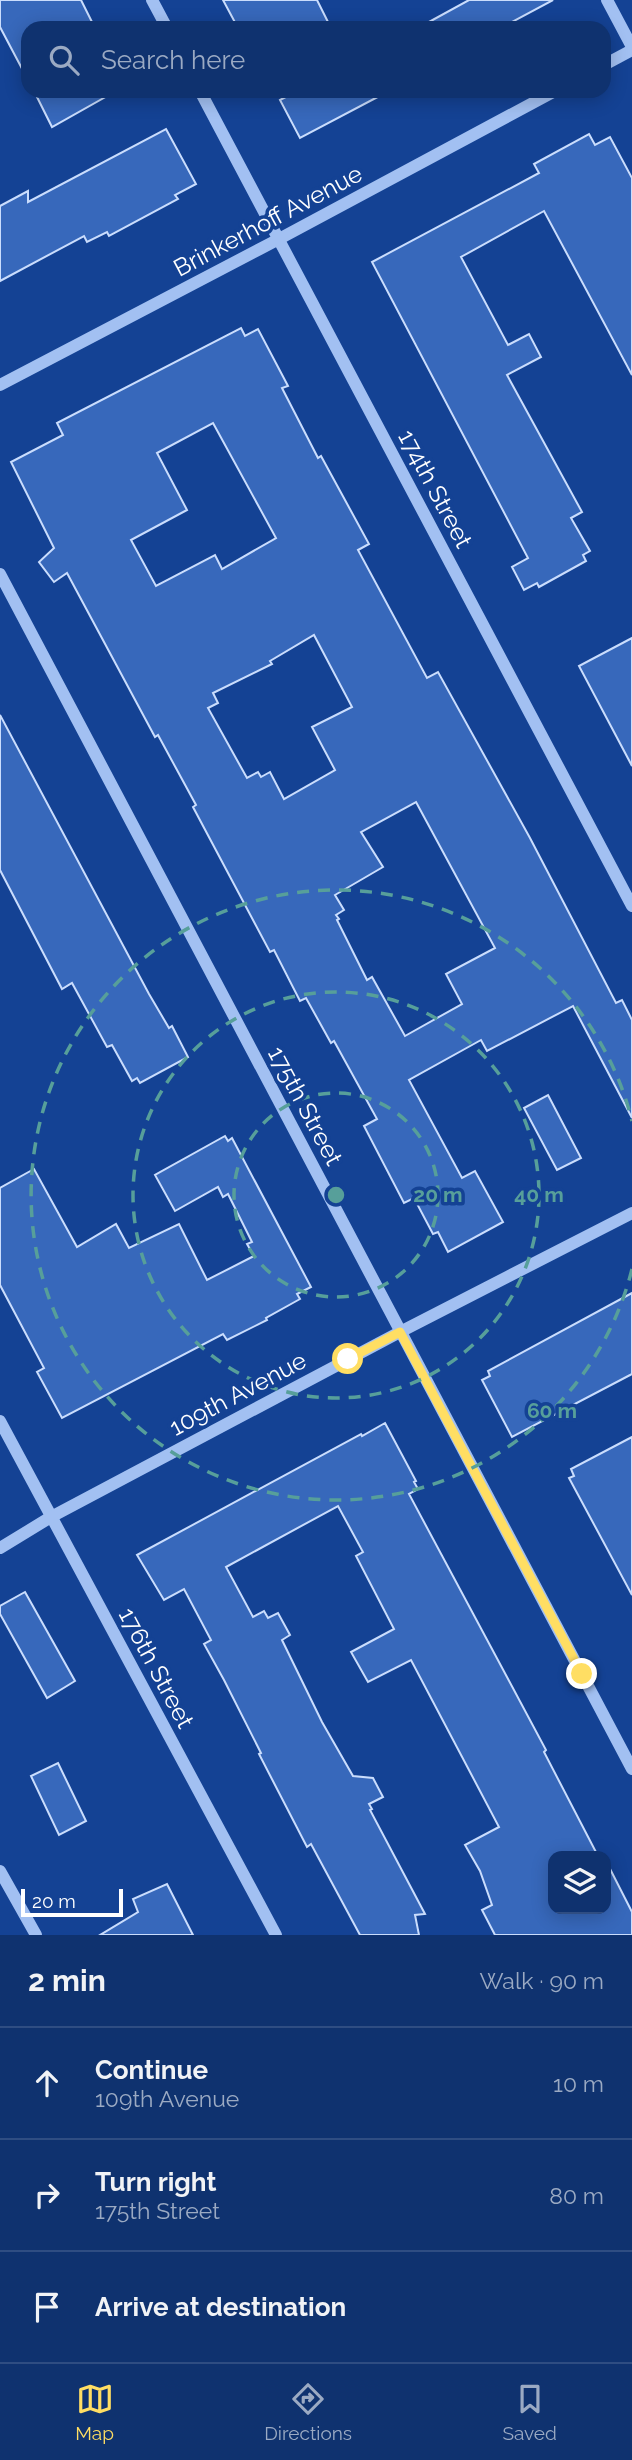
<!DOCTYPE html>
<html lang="en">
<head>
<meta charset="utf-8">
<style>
  body { margin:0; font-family:Raleway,sans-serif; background:#1d3e77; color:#f1f3f6 }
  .controls { position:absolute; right:21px; bottom:21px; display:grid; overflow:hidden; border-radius:14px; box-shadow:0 4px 18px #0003 }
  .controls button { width:63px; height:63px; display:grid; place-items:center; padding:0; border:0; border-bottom:2px solid #2f4d82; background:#0f326f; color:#f1f3f6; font:35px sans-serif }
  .scale { position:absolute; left:21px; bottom:18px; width:102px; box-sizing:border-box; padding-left:7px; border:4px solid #fff; border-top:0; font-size:19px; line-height:24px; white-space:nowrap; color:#fff; -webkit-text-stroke:5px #144294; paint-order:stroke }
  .stop { position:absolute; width:21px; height:21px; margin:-16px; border:5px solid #ffde63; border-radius:50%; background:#fff }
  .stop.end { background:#ffde63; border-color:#fff; box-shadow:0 2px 7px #0008 }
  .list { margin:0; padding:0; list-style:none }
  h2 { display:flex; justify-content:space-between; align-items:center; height:91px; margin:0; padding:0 28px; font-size:30px }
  h2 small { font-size:23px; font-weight:400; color:#9baac3 }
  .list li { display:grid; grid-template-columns:46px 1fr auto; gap:21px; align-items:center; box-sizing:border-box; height:112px; padding:0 28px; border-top:2px solid #2f4d82 }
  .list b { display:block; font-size:26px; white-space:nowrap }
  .list p { margin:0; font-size:23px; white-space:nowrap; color:#9baac3 }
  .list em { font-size:23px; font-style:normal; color:#9baac3 }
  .icon { flex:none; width:38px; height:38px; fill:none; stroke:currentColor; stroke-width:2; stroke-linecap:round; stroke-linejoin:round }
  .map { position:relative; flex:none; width:632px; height:1935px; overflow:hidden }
  .search { position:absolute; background:#0f326f; box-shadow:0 4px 18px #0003; left:21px; right:21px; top:21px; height:77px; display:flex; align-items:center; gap:18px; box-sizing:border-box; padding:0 24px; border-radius:21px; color:#9baac3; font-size:26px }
  .sheet { height:427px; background:#0f326f }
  nav { display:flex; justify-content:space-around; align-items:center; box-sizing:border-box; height:98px; border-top:2px solid #2f4d82; background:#0f326f; font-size:19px; color:#9baac3 }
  nav a { display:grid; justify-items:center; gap:4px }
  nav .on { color:#ffde63 }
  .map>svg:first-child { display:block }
</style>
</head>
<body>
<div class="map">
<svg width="632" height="1935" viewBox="0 0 632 1935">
  <rect width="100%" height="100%" fill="#144294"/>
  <g fill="#3768bb" stroke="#caddfd" stroke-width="2" fill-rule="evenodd">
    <polygon points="0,0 81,0 95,28 28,28 28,80 0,27"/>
    <polygon points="223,0 317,0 331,28 238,28"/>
    <polygon points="469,0 553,0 501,28 418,28"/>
    <polygon points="34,91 116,91 52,127"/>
    <polygon points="297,91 389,91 300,138 280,100"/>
    <polygon points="166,129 196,184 175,195 178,199 109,236 107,232 87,242 84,236 0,281 0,206 28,191 28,202"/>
    <polygon points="589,134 595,145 610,137 632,178 632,375 544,211 461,257 508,345 529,334 541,357 507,375 582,512 571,518 590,551 583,555 586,561 539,587 537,583 524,590 512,567 528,558 372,262 539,173 534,164"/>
    <path d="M241,328L245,336L258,329L288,386L282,388L318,458L321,456L369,544L358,550L427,678L438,672L530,838L616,1003L622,1000L632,1020V1118L573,1006L487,1051L481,1040L409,1080L462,1178L475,1171L503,1222L448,1252L438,1232L433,1234L414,1198L404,1203L364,1126L377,1119L334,1041L331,1043L306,998L300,1001L274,950L270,952L193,807L196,805L158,735L155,737L67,573L54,582L39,562L54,548L11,462L63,435L57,423ZM213,423L276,538L222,569L215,555L156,586L131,540L187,510L157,453ZM314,635L352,707L312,727L335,770L284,799L270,772L261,777L258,772L247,778L208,708L218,703L213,693L272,664L270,661ZM416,802L495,948L446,974L462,1004L405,1036L372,977L367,980L337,920L339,919L336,915L344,910L335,895L383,867L361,832Z"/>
    <polygon points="632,638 632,766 579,666"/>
    <polygon points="0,715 149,994 169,1028 172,1026 188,1057 140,1083 137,1078 132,1081 112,1045 107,1047 72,983 62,989 0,870"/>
    <polygon points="548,1095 581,1158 557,1170 524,1108"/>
    <polygon points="225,1136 228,1141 232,1138 311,1287 297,1294 300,1299 266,1318 267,1320 227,1340 223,1334 62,1418 37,1372 44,1368 0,1285 0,1188 34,1169 77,1247 116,1224 129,1248 179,1224 207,1280 254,1256 247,1244 252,1242 228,1194 223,1197 218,1187 175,1211 155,1175"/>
    <polygon points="632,1293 632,1374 512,1437 482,1380 490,1376 488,1371"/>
    <polygon points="385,1423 416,1481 414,1482 418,1489 409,1494 546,1750 544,1752 598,1856 553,1856 553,1909 606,1909 606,1861 632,1912 632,1935 495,1935 482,1910 492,1905 480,1871 465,1845 499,1827 411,1660 368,1682 351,1652 394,1629 356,1556 363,1552 338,1506 226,1567 253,1617 264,1611 268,1618 278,1613 290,1635 282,1640 322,1722 353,1776 373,1778 383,1797 369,1804 372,1809 370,1810 425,1914 415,1915 419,1935 360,1935 311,1844 307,1847 259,1754 261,1753 224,1680 204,1644 211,1640 184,1589 164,1600 137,1555 361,1434 362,1436"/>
    <polygon points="632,1437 632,1595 569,1478 574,1476 571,1469"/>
    <polygon points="25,1592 75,1681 47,1698 0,1614 0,1606"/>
    <polygon points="58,1763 86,1821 59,1835 31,1776"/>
    <polygon points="167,1884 193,1935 100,1935 138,1912 133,1899"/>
  </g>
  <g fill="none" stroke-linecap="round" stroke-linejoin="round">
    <g stroke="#a2c0f2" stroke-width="12">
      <polyline points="152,0 167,28"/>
      <polyline points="607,0 632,47"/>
      <polyline points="604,65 632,50"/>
      <polyline points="200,91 632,906"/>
      <polyline points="0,385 279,239 555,91"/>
      <polyline points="0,574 632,1769"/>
      <polyline points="0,1421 276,1935"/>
      <polyline points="0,1548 51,1517 400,1332 632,1213"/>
      <polyline points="0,1871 36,1935"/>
    </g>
  </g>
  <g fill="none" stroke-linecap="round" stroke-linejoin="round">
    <polyline stroke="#ffde63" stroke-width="9" points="348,1359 400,1332 582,1674"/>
  </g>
  <g fill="none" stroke="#579f9a" stroke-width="3.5" stroke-dasharray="12 9">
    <circle cx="336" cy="1195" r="102"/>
    <circle cx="336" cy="1195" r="203"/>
    <path d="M632 1269A305 305 0 1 1 632 1121"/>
  </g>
  <g text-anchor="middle" stroke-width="7" stroke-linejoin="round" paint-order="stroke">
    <g font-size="24" fill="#fff" stroke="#144294">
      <text transform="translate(268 221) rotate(-28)" y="8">Brinkerhoff Avenue</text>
      <text transform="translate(435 489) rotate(62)" y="8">174th Street</text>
      <text transform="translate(305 1106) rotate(62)" y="8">175th Street</text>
      <text transform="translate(238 1394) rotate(-28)" y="8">109th Avenue</text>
      <text transform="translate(156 1668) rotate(62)" y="8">176th Street</text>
    </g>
  </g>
  <circle cx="336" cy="1195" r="10" fill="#579f9a" stroke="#144294" stroke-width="3.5"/>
  <g font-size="21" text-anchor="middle" font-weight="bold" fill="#579f9a" stroke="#144294" stroke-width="7" stroke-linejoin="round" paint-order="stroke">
    <text x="438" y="1202">20 m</text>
    <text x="539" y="1202">40 m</text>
    <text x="552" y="1418">60 m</text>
  </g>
</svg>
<div class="controls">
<button><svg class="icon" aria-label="layers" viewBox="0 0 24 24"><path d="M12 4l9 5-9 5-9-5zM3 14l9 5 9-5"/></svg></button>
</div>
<div class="scale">20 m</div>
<div class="stop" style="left:348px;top:1359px"></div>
<div class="stop end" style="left:582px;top:1674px"></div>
<div class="search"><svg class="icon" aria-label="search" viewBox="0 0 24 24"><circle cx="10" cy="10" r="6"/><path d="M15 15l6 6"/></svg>Search here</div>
</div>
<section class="sheet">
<h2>2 min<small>Walk · 90 m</small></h2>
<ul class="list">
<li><svg class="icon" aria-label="ahead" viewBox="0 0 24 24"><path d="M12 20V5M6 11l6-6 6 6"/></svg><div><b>Continue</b><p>109th Avenue</p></div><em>10 m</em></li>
<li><svg class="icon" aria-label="right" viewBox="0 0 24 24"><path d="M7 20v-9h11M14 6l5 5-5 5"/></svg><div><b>Turn right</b><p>175th Street</p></div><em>80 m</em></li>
<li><svg class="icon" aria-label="arrive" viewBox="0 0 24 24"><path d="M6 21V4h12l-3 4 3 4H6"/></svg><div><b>Arrive at destination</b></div></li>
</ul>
</section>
<nav>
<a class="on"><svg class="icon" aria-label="map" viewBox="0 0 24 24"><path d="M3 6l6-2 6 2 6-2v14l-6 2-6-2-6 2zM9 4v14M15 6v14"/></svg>Map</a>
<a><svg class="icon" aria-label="directions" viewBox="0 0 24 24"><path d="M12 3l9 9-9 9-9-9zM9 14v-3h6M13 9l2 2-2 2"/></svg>Directions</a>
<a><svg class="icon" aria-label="saved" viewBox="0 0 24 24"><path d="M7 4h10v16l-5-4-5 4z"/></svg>Saved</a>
</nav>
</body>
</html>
